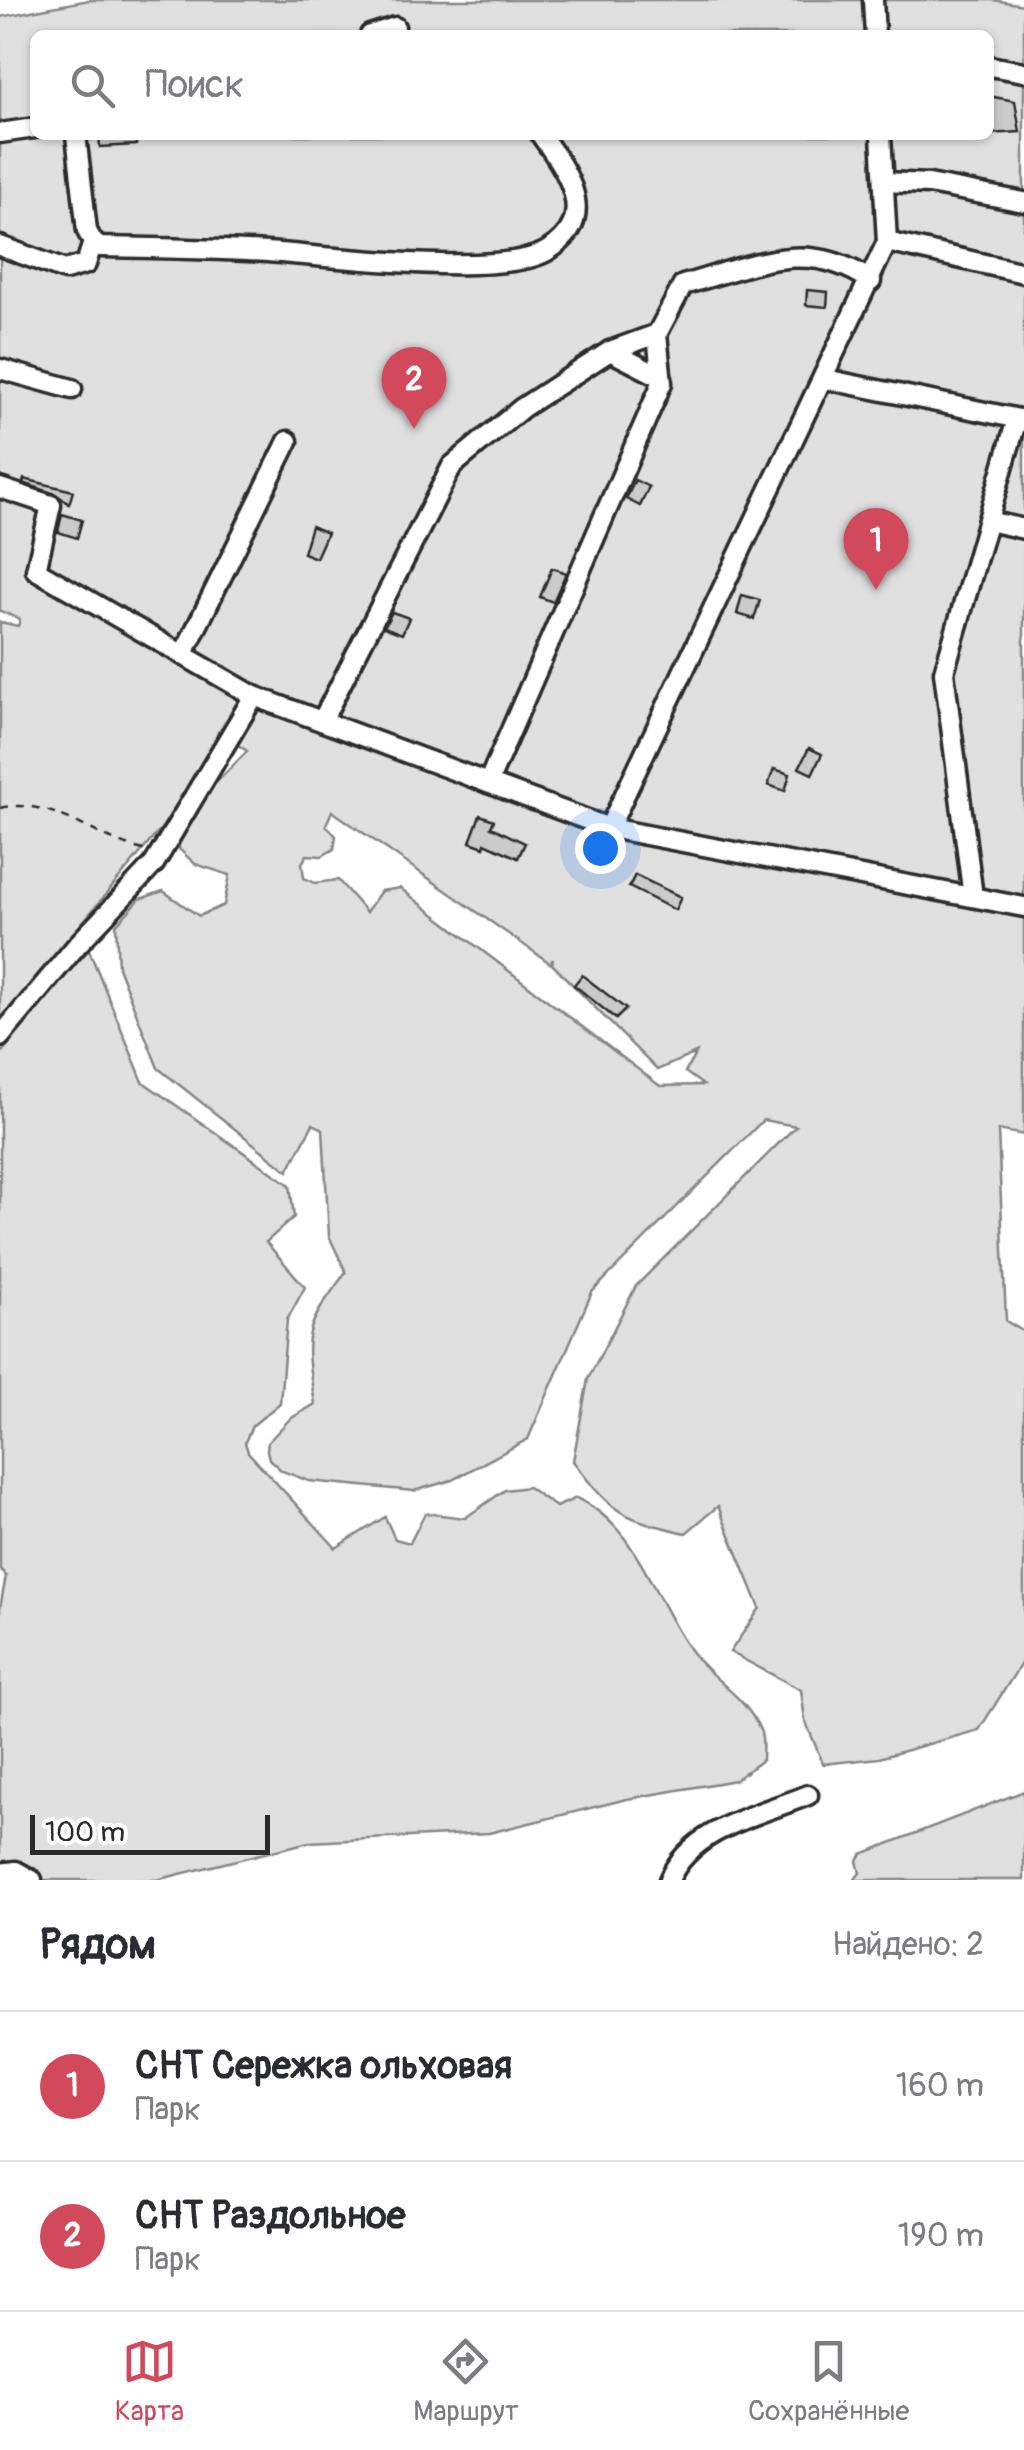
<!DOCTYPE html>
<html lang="ru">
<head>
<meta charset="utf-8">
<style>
  body { margin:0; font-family:Pangolin,sans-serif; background:#f7f7f7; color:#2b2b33 }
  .scale { position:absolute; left:30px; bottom:25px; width:240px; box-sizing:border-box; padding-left:10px; border:5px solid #2b2b2b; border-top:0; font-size:28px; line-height:35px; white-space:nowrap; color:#2b2b2b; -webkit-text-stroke:8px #fff; paint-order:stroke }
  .you { position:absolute; left:600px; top:848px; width:35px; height:35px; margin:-25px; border:8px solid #fff; border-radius:50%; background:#1a73e8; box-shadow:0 0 0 15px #1a73e833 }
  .badge { display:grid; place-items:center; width:65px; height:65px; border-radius:50%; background:#d1495b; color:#fff; font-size:32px; font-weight:700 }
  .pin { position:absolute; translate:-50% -82px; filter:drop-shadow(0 2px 5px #0008) }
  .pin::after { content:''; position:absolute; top:52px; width:35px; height:30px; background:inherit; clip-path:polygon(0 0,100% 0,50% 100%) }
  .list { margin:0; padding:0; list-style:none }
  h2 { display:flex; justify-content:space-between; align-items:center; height:130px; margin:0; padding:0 40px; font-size:42px }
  h2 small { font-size:32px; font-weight:400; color:#7c7c81 }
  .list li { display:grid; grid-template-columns:65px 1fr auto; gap:30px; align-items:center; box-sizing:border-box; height:150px; padding:0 40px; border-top:2px solid #e1e1e2 }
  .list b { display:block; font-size:38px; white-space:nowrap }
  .list p { margin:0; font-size:32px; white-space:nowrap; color:#7c7c81 }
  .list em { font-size:32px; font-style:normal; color:#7c7c81 }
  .icon { flex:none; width:55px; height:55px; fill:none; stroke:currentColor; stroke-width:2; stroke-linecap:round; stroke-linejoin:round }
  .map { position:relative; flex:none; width:1024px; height:1880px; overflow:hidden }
  .search { position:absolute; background:#fff; box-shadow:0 2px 8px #0004; left:30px; right:30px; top:30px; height:110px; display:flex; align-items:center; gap:25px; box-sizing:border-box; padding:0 35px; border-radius:15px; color:#7c7c81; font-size:38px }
  .sheet { height:430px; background:#fff }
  nav { display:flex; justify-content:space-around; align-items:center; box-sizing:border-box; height:140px; border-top:2px solid #e1e1e2; background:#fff; font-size:28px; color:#7c7c81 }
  nav a { display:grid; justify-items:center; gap:5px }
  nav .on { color:#d1495b }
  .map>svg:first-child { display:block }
</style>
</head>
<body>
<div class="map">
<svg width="1024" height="1880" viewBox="0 0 1024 1880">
  <rect width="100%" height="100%" fill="#fff"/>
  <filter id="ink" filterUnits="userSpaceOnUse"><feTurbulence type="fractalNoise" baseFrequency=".01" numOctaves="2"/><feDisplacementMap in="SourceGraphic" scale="20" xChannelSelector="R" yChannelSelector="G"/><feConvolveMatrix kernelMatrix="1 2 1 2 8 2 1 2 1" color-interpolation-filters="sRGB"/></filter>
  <g filter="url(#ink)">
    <g fill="#e0e0e0" stroke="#868686" stroke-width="2.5" fill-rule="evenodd">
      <path d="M89,0H993L1024,5V1135L998,1130L1006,1321L1024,1332V1659L979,1730L879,1758L823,1764L805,1720L801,1690L730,1652L760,1608L718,1506L686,1533C622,1518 613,1515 573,1461L588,1379L636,1286L796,1126L763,1120L592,1292L528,1439L452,1480L414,1491L309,1481L282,1471L269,1459L267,1450L268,1442L290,1419L315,1404C303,1332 303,1330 346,1272L329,1236L323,1129L313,1124L288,1171L158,1068L118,967L116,925L140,899L163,891L199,916L224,905L230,875L195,864L179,849V841L214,785L247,751L218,732L209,759L163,826L0,1021V622L18,626L20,619L0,611V17ZM35,35H989V135H35ZM332,811L550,963L553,959L552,964L657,1070L696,1053L685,1072L703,1085L660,1086L400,888L381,891L366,912L338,880L315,883L304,878L302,863L307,855L322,856L334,849L336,836L326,825Z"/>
      <path d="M89,950L143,1082L290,1185L294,1217L266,1242L305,1287L287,1320L280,1403L252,1426L245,1442L248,1452L336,1548L385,1517L395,1539L410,1543L425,1513L465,1518L505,1490L528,1487L556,1507L576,1498C639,1526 654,1604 694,1655C715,1682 746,1697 760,1730C764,1738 762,1750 762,1760L735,1780L627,1799L489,1833L309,1842L156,1880H0V1608L6,1576L0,1569V1055L45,996Z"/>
      <polygon points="1024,1791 1024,1880 854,1880 860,1873 857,1861 862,1854"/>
    </g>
    <g fill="#cbcbcb" stroke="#2b2b2b" stroke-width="2.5">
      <polygon points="989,96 1015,101 1020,132 989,134"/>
      <polygon points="99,135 136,135 136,145 100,147"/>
      <polygon points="807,290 828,292 827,307 806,305"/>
      <polygon points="24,479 73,491 69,504 56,494 23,483"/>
      <polygon points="635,480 649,487 640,506 626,499"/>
      <polygon points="62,514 82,520 77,538 58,532"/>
      <polygon points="311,526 327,533 316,558 303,553"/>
      <polygon points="552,568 566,573 553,602 540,597"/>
      <polygon points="742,595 760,600 754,619 737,614"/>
      <polygon points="392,612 409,618 402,634 384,627"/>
      <polygon points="809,748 822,754 812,774 799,768"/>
      <polygon points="774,769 790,774 785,791 768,785"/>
      <polygon points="480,815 494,820 491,827 525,843 518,858 485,843 484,847 470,842"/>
      <polygon points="635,875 681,897 675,910 629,887"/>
      <polygon points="582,975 626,1009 616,1019 574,985"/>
    </g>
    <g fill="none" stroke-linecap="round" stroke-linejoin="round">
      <g stroke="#2b2b2b" stroke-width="25">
        <g id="minor">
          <polyline points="873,0 875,35"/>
          <polyline points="370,35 395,27"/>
          <polyline points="989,66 1024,72"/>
          <polyline points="0,133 35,128"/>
          <polyline points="884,182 929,184 1024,202"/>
          <path d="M93,242L100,247C156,248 211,249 267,252C325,256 502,278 547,251C601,219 567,171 541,135"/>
          <polyline points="887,242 1024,273"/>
          <polyline points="0,246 65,270 86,264 93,242 87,231 76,135"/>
          <polyline points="610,351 661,377"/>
          <polyline points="0,369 72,389"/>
          <polyline points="825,379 1024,420"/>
          <polyline points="0,488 51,505 36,570 254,696"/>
          <polyline points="988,521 1024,529"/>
          <polyline points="183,655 288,441"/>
          <path d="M322,721L452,466L522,408L610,351L657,334L683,285C751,266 807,236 871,281"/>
          <polyline points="488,783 662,383 657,334"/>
          <polyline points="609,828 887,242 881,135"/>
          <polyline points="973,897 944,672 1017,419"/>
          <polyline points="0,1037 78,944 154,864 254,696 609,828 1024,907"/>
          <polyline points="0,1873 16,1871 32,1880"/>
          <path d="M669,1880C691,1828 759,1815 808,1795"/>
        </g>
      </g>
      <path stroke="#2b2b2b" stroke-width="2.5" stroke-dasharray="8 8" stroke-linecap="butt" d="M0,808C52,796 95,840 144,850"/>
      <use href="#minor" stroke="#fff" stroke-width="18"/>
    </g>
  </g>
</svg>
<div class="scale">100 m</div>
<div class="you"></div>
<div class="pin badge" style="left:876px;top:590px">1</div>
<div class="pin badge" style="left:414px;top:429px">2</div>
<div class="search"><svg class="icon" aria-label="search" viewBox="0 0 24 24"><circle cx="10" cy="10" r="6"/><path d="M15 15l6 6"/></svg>Поиск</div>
</div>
<section class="sheet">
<h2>Рядом<small>Найдено: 2</small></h2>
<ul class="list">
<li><span class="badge">1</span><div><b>СНТ Сережка ольховая</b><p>Парк</p></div><em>160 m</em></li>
<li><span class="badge">2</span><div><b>СНТ Раздольное</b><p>Парк</p></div><em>190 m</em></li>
</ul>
</section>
<nav>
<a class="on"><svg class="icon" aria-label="map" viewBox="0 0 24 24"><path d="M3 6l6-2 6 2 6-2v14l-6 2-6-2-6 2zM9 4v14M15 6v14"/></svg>Карта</a>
<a><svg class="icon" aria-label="directions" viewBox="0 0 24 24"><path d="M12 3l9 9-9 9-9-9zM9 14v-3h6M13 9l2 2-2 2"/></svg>Маршрут</a>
<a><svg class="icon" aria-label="saved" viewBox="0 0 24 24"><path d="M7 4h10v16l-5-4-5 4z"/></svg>Сохранённые</a>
</nav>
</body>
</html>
